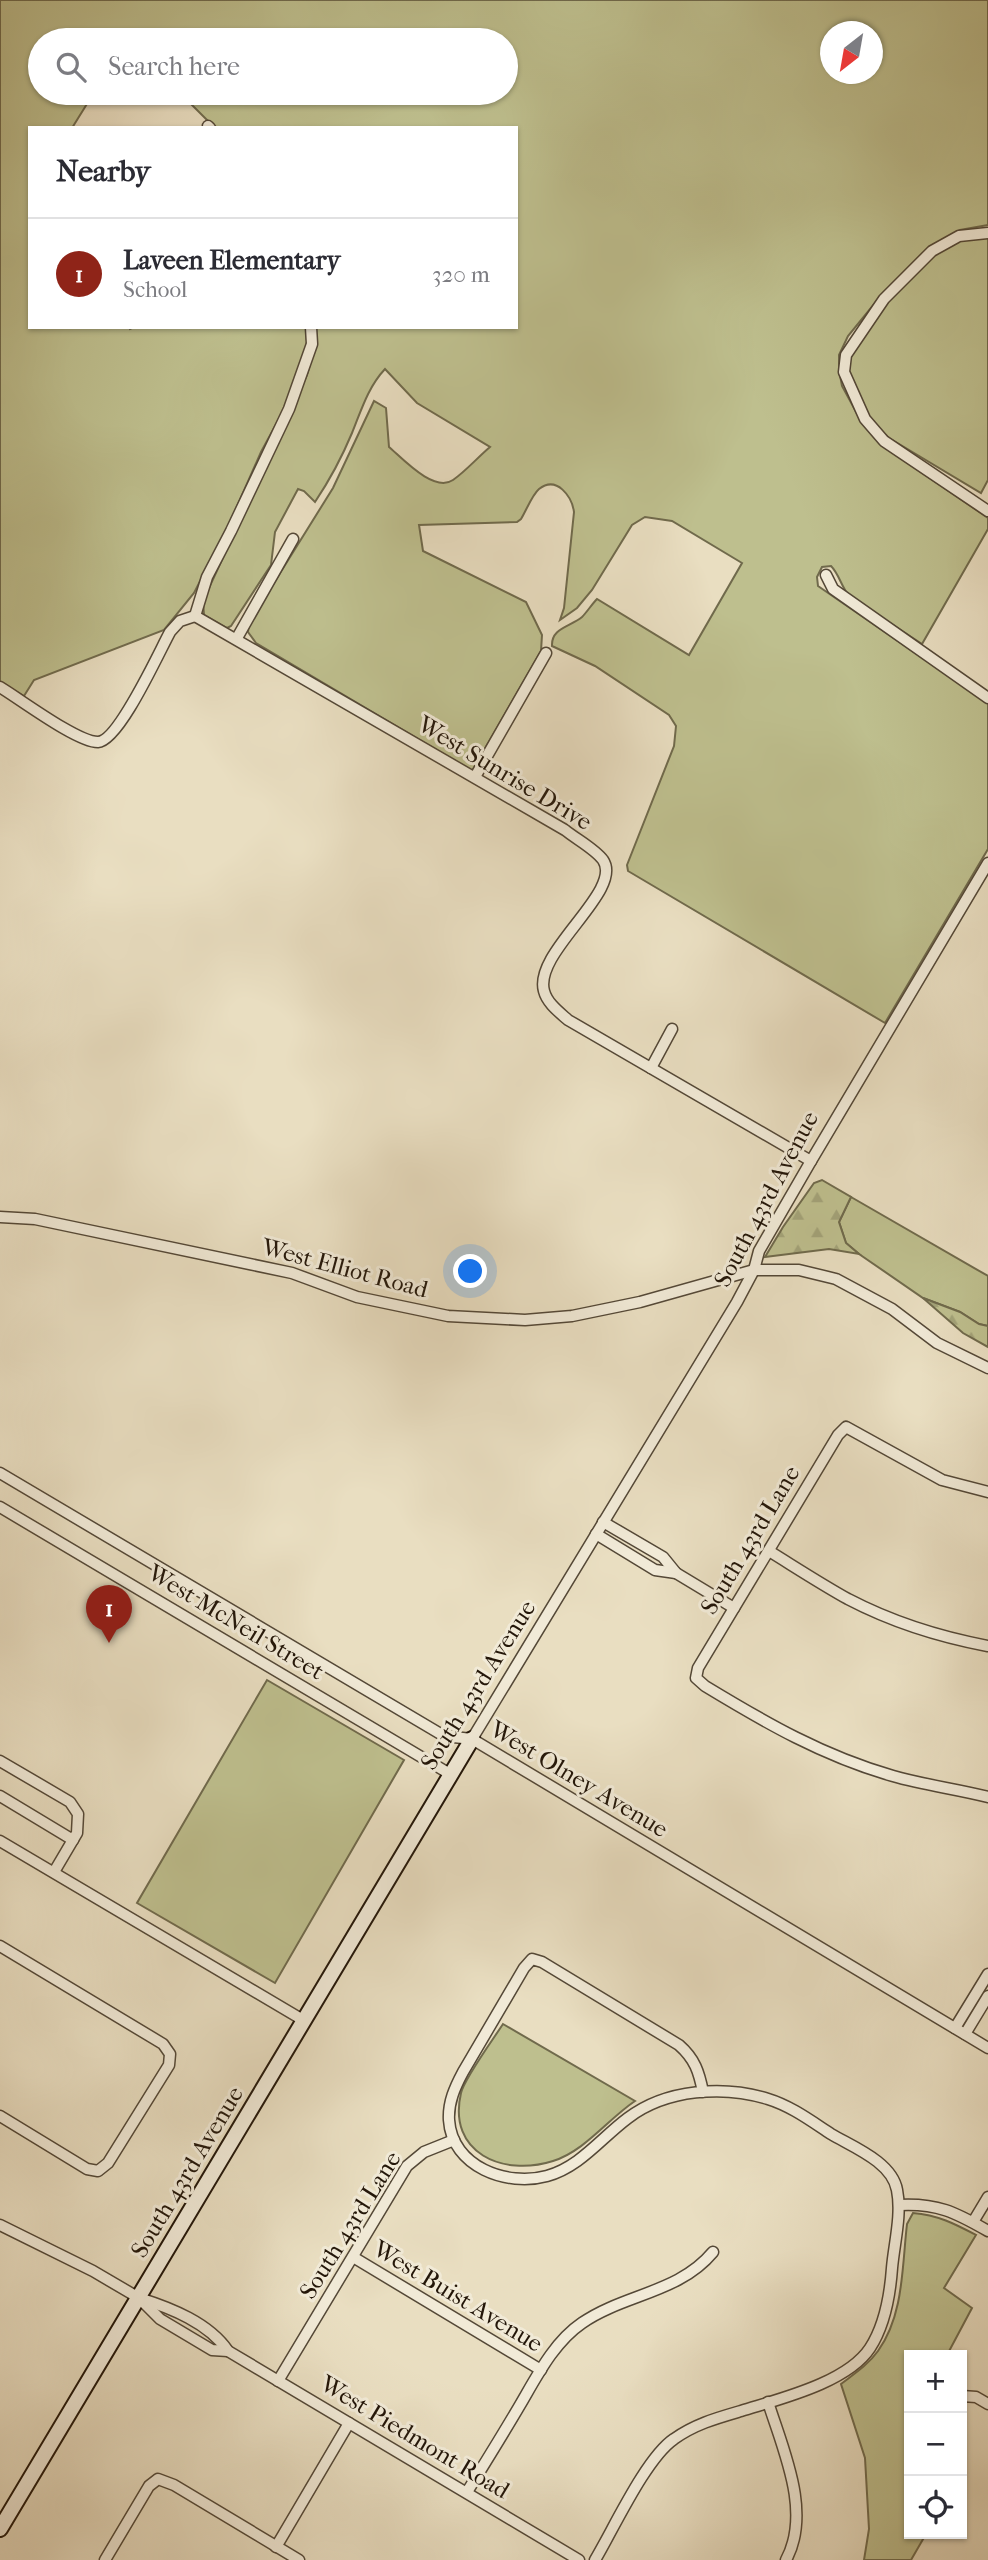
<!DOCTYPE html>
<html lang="en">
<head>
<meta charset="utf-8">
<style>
  body { margin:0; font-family:"IM FELL French Canon",serif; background:#f2f2f3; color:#2b2b33 }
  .controls { position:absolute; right:21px; bottom:21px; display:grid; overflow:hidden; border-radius:0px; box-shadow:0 2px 5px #0004 }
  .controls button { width:63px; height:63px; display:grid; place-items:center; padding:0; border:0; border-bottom:2px solid #e1e1e2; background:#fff; color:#2b2b33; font:35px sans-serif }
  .compass { position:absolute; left:820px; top:21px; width:63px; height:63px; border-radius:50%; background:#fff; box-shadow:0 2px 5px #0004; rotate:211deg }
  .you { position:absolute; left:471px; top:1272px; width:24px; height:24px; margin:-18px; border:5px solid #fff; border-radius:50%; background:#1a73e8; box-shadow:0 0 0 10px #1a73e833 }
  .badge { display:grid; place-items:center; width:46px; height:46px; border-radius:50%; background:#8f2418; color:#fff; font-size:23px; font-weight:700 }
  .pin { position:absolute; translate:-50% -58px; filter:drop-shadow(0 2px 4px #0008) }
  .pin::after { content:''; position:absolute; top:37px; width:24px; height:21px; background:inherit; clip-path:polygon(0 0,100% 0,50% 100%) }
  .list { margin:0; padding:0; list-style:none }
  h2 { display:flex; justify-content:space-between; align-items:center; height:91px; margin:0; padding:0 28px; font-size:30px }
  h2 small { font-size:23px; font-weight:400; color:#7c7c81 }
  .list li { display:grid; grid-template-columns:46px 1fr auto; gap:21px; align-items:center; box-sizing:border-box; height:112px; padding:0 28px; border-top:2px solid #e1e1e2 }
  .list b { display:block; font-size:26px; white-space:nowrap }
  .list p { margin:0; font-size:23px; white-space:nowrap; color:#7c7c81 }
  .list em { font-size:23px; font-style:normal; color:#7c7c81 }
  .icon { flex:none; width:38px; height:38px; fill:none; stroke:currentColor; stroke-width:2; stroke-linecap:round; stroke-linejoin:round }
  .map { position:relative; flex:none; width:988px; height:2560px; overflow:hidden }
  .search { position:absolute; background:#fff; box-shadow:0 2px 5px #0004; left:28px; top:28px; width:490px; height:77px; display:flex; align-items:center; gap:18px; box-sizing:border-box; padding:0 24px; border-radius:38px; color:#7c7c81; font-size:26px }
  .panel { position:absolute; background:#fff; box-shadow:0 2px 5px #0004; left:28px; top:126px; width:490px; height:203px; border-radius:0px }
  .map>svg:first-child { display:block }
</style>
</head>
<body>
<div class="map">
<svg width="988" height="2560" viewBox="0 0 988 2560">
  <defs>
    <pattern id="forest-firs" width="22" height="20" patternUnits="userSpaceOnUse" patternTransform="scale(1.75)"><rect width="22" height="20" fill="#bebf8e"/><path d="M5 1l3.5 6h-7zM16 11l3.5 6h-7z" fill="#a3a379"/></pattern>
  </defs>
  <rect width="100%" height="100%" fill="#e9dec1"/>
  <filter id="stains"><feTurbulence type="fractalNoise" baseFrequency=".00286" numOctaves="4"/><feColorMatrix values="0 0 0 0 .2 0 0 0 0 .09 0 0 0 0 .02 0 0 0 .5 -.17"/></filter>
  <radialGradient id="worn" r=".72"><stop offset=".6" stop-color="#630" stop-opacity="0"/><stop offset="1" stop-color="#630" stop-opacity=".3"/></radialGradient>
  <g fill="#bebf8e" stroke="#706a4c" stroke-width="2" fill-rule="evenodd">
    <path d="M0,0H988V225L960,230L932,247L884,292L848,336L839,355V370L842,386L861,421L883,446L988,518V529L922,644L849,596C841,586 839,574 831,566L822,567L817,577L818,586L988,703V849L885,1023L628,871L627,865L674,746L676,726L669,715L595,666L552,646C551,628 570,627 582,617C587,612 592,604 597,599L689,655L742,563L672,521L645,517L632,525L592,590L577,608L560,620L564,608L574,512C572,497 557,475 539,489C532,495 526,511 521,519L517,522L419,525L423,551L526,602L542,635L541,651L472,771L256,643L248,632L249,623L333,488L374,401L386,408L389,447C403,459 434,493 453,480C466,471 478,457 490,447L417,403L385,369C368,387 361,411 352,433C342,457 329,481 315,502L304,491L298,489L275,532L271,565L231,626L227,628L204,615L203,601L307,375L315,347L314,327H516V128H215L180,93H506V40H40V93H90V99L72,128H30V327H129L130,329L134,327H306L307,342L301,368L286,406L261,452L227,529L194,593L164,630L34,680L24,696L0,682ZM830,32H872V74H830Z"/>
    <polygon points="988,236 988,480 981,493 889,438 869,419 847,370 848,358 888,301 934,254 960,240"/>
    <polygon points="851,1197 988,1276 988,1326 979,1324 960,1312 923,1298 859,1254 846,1243 839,1222"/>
    <polygon points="267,1680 404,1760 275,1983 137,1903"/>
    <path d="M503,2024L635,2101C608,2119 585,2151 553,2161C503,2177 447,2153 461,2093C464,2079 494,2038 503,2024Z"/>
    <path d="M913,2213C938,2215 955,2224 976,2235L944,2288L972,2308L947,2355H909V2466L905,2474L909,2481V2534H926L911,2560H864L869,2529L865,2458L841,2384C854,2374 868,2365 878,2351C904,2315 902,2266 907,2224Z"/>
  </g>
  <g fill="url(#forest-firs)" stroke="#706a4c" stroke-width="2">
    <polygon points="822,1180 851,1197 839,1222 846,1243 859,1254 829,1249 765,1257 783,1227 814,1183"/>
    <polygon points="923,1298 960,1312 979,1324 988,1326 988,1347 963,1333"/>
  </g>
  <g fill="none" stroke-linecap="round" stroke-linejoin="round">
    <g stroke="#544837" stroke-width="13">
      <g id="street">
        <polyline points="208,126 210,128"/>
        <polyline points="988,233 959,236 932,251 884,299 846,355 844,372 865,419 884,441 988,511"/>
        <polyline points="826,575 833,589 988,698"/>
        <path d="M195,616L565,830C576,839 595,849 603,860C624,891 533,952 544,991C547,1003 559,1012 568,1020L811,1161"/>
        <polyline points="195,616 207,577 231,531 289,409 312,344 311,327"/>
        <polyline points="237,638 293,539"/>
        <path d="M0,687C20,699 77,742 98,742C119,741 159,652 170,632L180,621L195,616"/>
        <polyline points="475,777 546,653"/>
        <polyline points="651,1068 672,1029"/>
        <polyline points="0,1217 35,1219 292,1273 357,1297 448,1316 525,1320 572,1316 640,1302 754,1270 799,1270 836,1279 892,1309 937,1343 988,1368"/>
        <polyline points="0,1473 444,1736 472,1739 988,2048"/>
        <path d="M988,1492L942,1480L846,1427L838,1435L698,1668L696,1678L705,1686C766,1723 823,1756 893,1776C924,1785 957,1789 988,1797"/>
        <polyline points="0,1507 450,1774"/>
        <polyline points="603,1522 663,1557 676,1573 734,1608"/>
        <polyline points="596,1534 655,1570 676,1573"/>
        <path d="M769,1551C795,1567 821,1584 848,1599C892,1622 940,1637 988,1646"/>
        <polyline points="472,1739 737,1302 754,1270 759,1251 811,1161 988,863"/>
        <polyline points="0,1761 70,1802 78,1814 77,1833 54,1872"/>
        <polyline points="0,1796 73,1840"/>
        <polyline points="0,1841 303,2020"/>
        <polyline points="0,1946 163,2044 170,2054 169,2065 108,2163 98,2171 87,2169 0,2116"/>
        <polyline points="955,2028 988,1974"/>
        <polyline points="965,2034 988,1996"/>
        <path d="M899,2205C937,2203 955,2212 988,2231"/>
        <polyline points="973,2222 988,2197"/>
        <polyline points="0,2225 93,2271 139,2298 160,2319 212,2350 228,2351"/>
        <polyline points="353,2257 541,2370"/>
        <path d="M139,2298C171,2308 209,2323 228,2351L579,2560"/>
        <polyline points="278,2381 407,2166 424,2152 454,2140"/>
        <polyline points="962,2396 976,2397 988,2404"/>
        <path d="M768,2402C783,2450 812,2512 786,2560"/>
        <path d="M467,2492C485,2463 503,2434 520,2405C537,2376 554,2342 582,2323C624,2294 679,2293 713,2252"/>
        <polyline points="276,2547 349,2423"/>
        <polyline points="105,2560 149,2486 158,2479 174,2485 299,2560"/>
        <path d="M595,2560C614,2528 646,2458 674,2439C695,2424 717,2418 741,2411C779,2399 847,2383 870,2348C885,2325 890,2296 892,2268C894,2244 902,2215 897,2190C892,2162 853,2147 831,2134C811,2121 791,2106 768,2099C724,2085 666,2089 628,2118C601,2138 580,2167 547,2176C507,2187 452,2167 449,2120C448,2102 455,2087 463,2072L524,1968L532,1959L542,1962L679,2045C695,2059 699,2072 703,2092"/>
      </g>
    </g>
    <g stroke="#231609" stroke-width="18">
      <polyline id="secondary" points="0,2529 472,1739"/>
    </g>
    <use href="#street" stroke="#f1ead7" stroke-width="10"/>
    <use href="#secondary" stroke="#f1ead7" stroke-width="14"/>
  </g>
  <g text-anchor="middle" stroke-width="6" stroke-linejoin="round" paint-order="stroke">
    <g font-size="24" fill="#231609" stroke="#f1ead7">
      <text transform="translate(505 773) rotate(31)" y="8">West Sunrise Drive</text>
      <text transform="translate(766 1199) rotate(-62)" y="8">South 43rd Avenue</text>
      <text transform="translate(345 1268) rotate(15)" y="8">West Elliot Road</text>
      <text transform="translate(750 1540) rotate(-59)" y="8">South 43rd Lane</text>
      <text transform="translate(236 1622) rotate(31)" y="8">West McNeil Street</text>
      <text transform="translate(478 1685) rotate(-58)" y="8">South 43rd Avenue</text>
      <text transform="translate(579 1779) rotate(31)" y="8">West Olney Avenue</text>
      <text transform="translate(187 2172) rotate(-59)" y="8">South 43rd Avenue</text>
      <text transform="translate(350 2225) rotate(-58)" y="8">South 43rd Lane</text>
      <text transform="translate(458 2296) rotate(31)" y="8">West Buist Avenue</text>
      <text transform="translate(415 2437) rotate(31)" y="8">West Piedmont Road</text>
    </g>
  </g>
  <rect width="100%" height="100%" filter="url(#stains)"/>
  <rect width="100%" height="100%" fill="url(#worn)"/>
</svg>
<div class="controls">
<button>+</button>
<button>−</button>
<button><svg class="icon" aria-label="locate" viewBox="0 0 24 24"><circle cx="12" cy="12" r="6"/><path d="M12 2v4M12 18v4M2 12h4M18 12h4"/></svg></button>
</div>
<svg class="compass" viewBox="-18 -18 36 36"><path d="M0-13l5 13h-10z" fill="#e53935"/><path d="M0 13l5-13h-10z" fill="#7c7c81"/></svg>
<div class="you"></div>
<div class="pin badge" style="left:109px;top:1643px">1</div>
<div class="search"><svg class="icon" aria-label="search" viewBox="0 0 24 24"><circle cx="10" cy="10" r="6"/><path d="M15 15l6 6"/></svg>Search here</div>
<section class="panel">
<h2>Nearby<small></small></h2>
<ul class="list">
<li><span class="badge">1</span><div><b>Laveen Elementary</b><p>School</p></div><em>320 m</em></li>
</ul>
</section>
</div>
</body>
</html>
